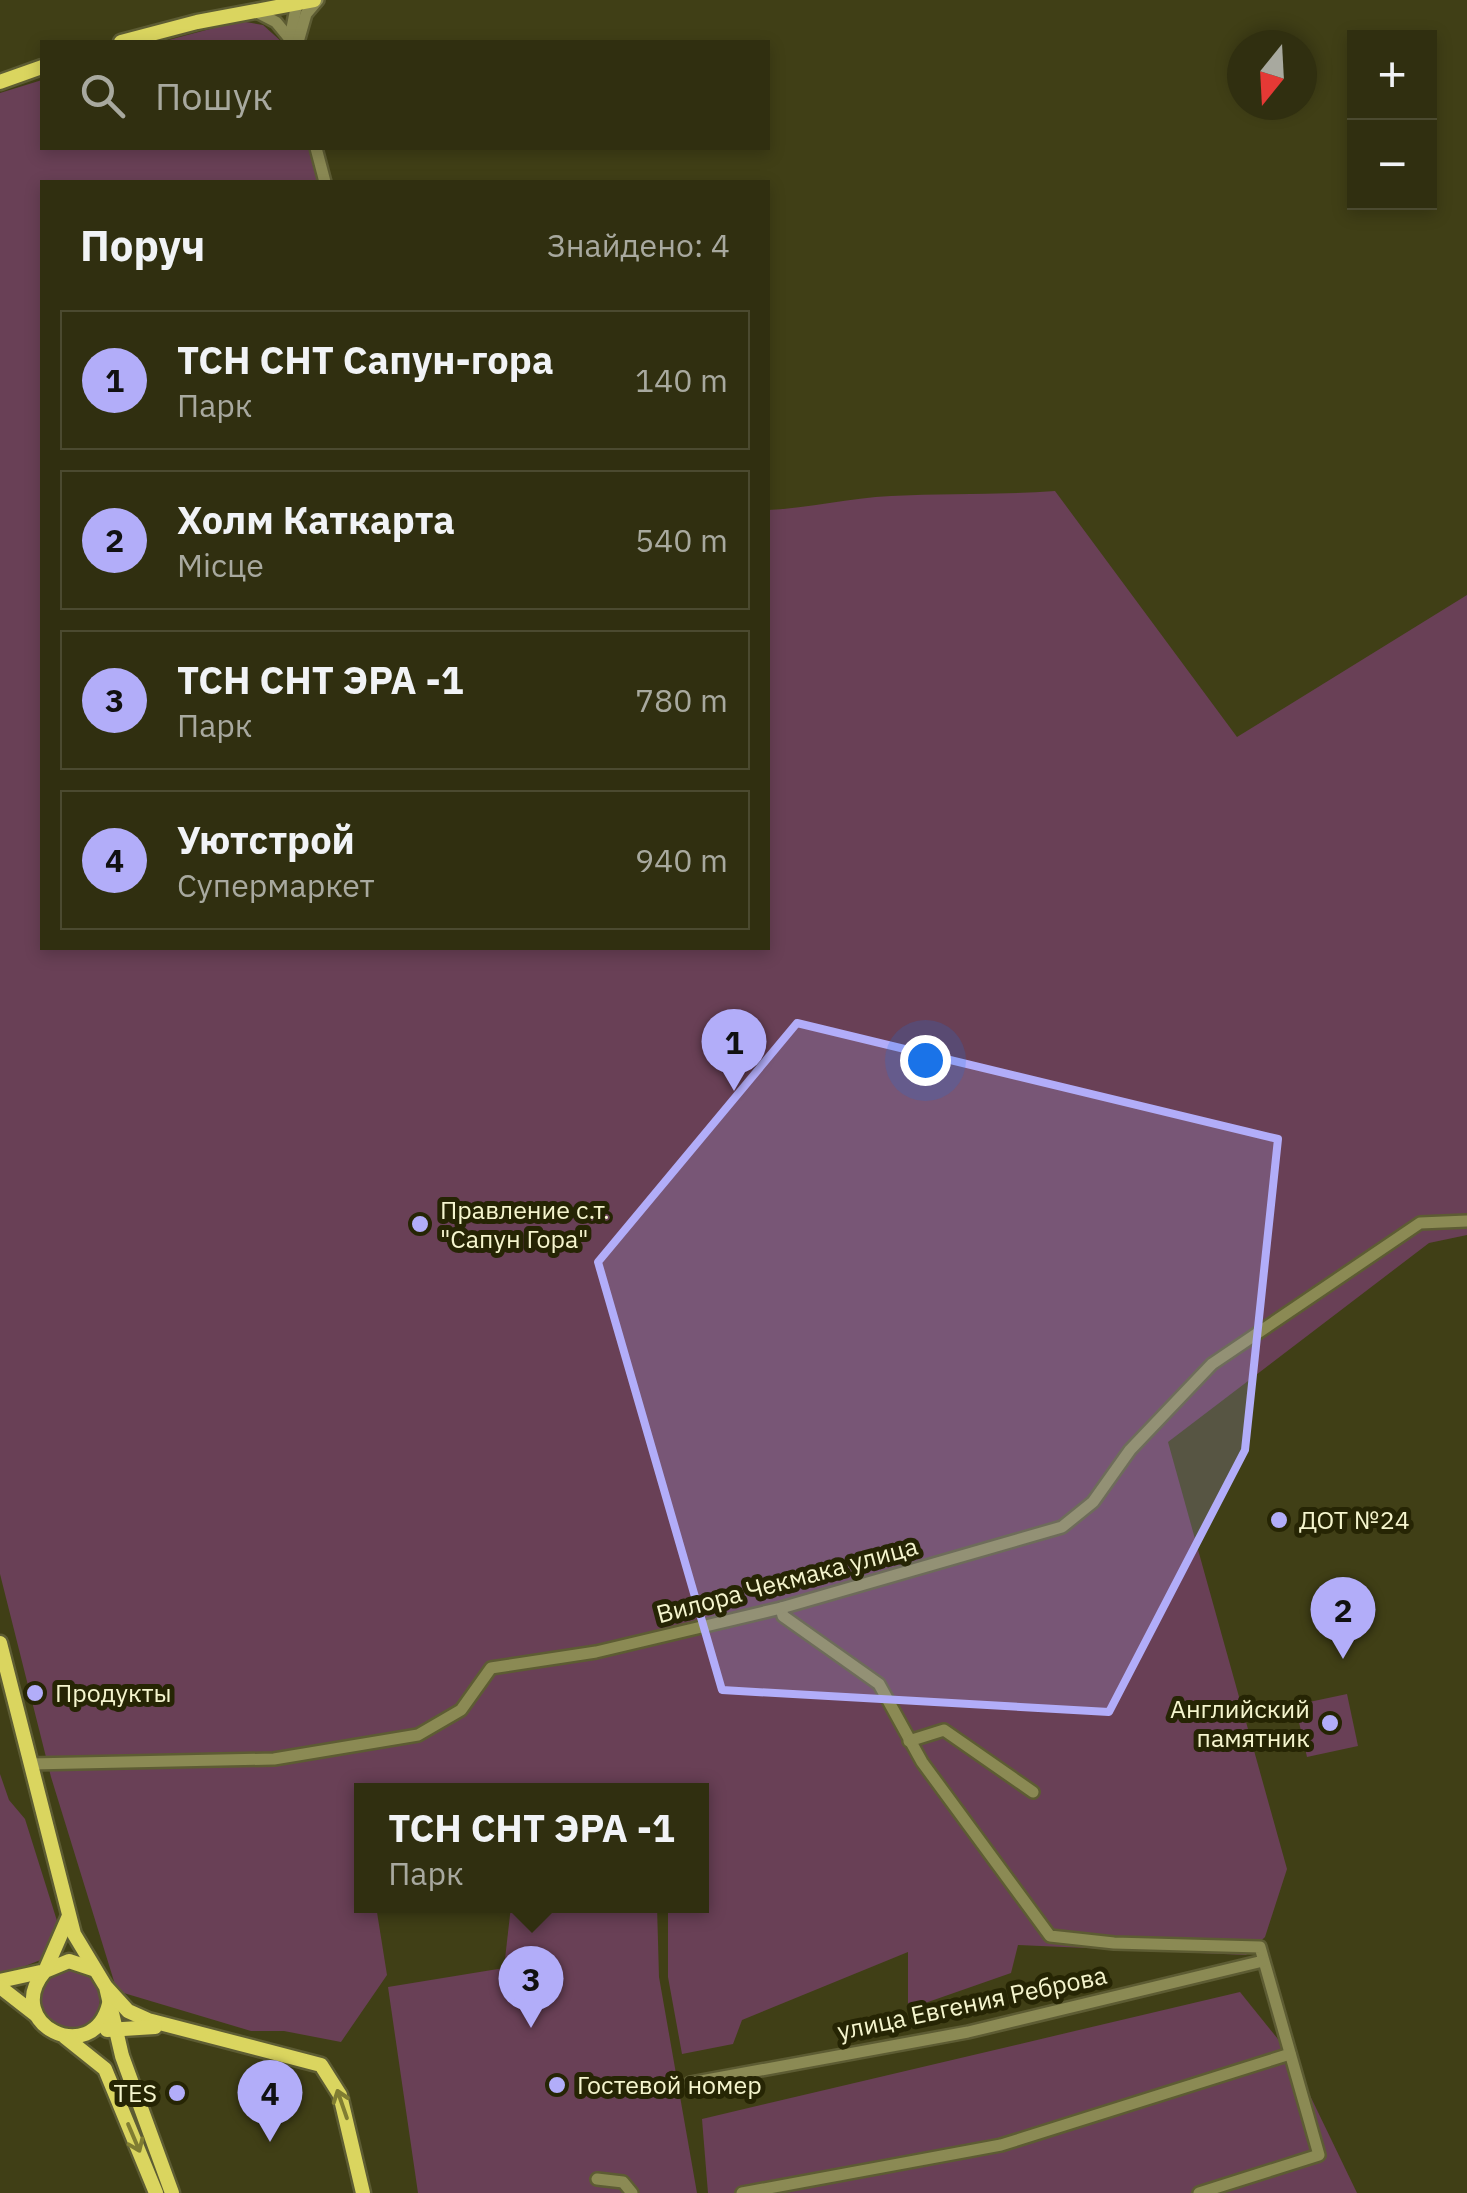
<!DOCTYPE html>
<html lang="uk">
<head>
<meta charset="utf-8">
<style>
  body { margin:0; font-family:"IBM Plex Sans",sans-serif; background:#383719; color:#f1f3f6 }
  .controls { position:absolute; right:30px; top:30px; display:grid; overflow:hidden; border-radius:0px; box-shadow:0 5px 15px #0003 }
  .controls button { width:90px; height:90px; display:grid; place-items:center; padding:0; border:0; border-bottom:2px solid #4b4a30; background:#302f10; color:#f1f3f6; font:50px sans-serif }
  .compass { position:absolute; left:1227px; top:30px; width:90px; height:90px; border-radius:50%; background:#302f10; box-shadow:0 5px 15px #0003; rotate:198deg }
  .you { position:absolute; left:925px; top:1060px; width:35px; height:35px; margin:-25px; border:8px solid #fff; border-radius:50%; background:#1a73e8; box-shadow:0 0 0 15px #1a73e833 }
  .badge { display:grid; place-items:center; width:65px; height:65px; border-radius:50%; background:#b2adf9; color:#111; font-size:32px; font-weight:700 }
  .pin { position:absolute; translate:-50% -82px; filter:drop-shadow(0 2px 5px #0008) }
  .pin::after { content:''; position:absolute; top:52px; width:35px; height:30px; background:inherit; clip-path:polygon(0 0,100% 0,50% 100%) }
  .popup { position:absolute; left:354px; top:1783px; width:355px; height:130px; box-sizing:border-box; display:grid; place-content:center; border-radius:0px; background:#302f10; filter:drop-shadow(0 2px 8px #0005); font-size:32px; white-space:nowrap; color:#a8a99f }
  .popup b { font-size:38px; color:#f1f3f6 }
  .popup::after { content:''; position:absolute; left:50%; top:100%; margin-left:-20px; border:20px solid transparent; border-top-color:#302f10 }
  .list { margin:0; padding:0; list-style:none }
  h2 { display:flex; justify-content:space-between; align-items:center; height:130px; margin:0; padding:0 40px; font-size:42px }
  h2 small { font-size:32px; font-weight:400; color:#a8a99f }
  .list li { display:grid; grid-template-columns:65px 1fr auto; gap:30px; align-items:center; box-sizing:border-box; height:140px; margin:0 20px 20px; padding:0 20px; border:2px solid #4b4a30; border-radius:0px }
  .list b { display:block; font-size:38px; white-space:nowrap }
  .list p { margin:0; font-size:32px; white-space:nowrap; color:#a8a99f }
  .list em { font-size:32px; font-style:normal; color:#a8a99f }
  .icon { flex:none; width:55px; height:55px; fill:none; stroke:currentColor; stroke-width:2; stroke-linecap:round; stroke-linejoin:round }
  .map { position:relative; flex:none; width:1467px; height:2193px; overflow:hidden }
  .search { position:absolute; background:#302f10; box-shadow:0 5px 15px #0003; left:40px; top:40px; width:730px; height:110px; display:flex; align-items:center; gap:25px; box-sizing:border-box; padding:0 35px; border-radius:0px; color:#a8a99f; font-size:38px }
  .panel { position:absolute; background:#302f10; box-shadow:0 5px 15px #0003; left:40px; top:180px; width:730px; height:770px; border-radius:0px }
  .map>svg:first-child { display:block }
</style>
</head>
<body>
<div class="map">
<svg width="1467" height="2193" viewBox="0 0 1467 2193">
  <rect width="100%" height="100%" fill="#403f16"/>
  <g fill="#694056">
    <polygon points="240,21 263,25 282,42 161,42"/>
    <path d="M42,80V148H313L323,182H42V948H768V510C809,508 850,498 891,496C946,493 1000,495 1055,491L1237,737L1467,595V1235L1429,1243L1168,1442L1287,1869L1265,1937L1246,1955L1018,1945L1011,1973L908,2009V1952L742,2020L733,2044L682,2054L668,1977V1906H701V1790H361V1906H376L387,1975L341,2042L284,2031H251L117,1991L51,1777L0,1574V93Z"/>
    <polygon points="1347,1694 1358,1746 1307,1757 1295,1705"/>
    <polygon points="0,1774 9,1800 25,1819 58,1924 43,1959 0,1976"/>
    <polygon points="511,1906 657,1906 659,1977 697,2193 418,2193 388,1987 504,1968"/>
    <circle cx="69" cy="1999" r="31"/>
    <polygon points="1240,1992 1290,2054 1357,2193 708,2193 702,2119"/>
  </g>
  <g fill="none" stroke-linecap="round" stroke-linejoin="round">
    <g stroke="#5d5c33" stroke-width="16">
      <g id="minor">
        <polyline points="255,11 276,22 290,39"/>
        <polyline points="290,38 297,3"/>
        <polyline points="298,42 306,14 318,0"/>
        <polyline points="316,148 325,182"/>
        <polyline points="781,1608 783,1616 879,1684 922,1762 1050,1936 1114,1943 1260,1947 1319,2155 1199,2193"/>
        <polyline points="909,1741 944,1730 1033,1792"/>
        <polyline points="30,1764 274,1759 418,1735 461,1710 491,1668 596,1652 781,1608 1062,1527 1093,1502 1130,1450 1212,1364 1420,1223 1467,1221"/>
        <polyline points="690,2083 968,2032 1263,1961"/>
        <polyline points="597,2179 623,2182 632,2193"/>
        <polyline points="742,2193 1001,2145 1290,2054"/>
      </g>
    </g>
    <g stroke="#5d5c33" stroke-width="19">
      <g id="major">
        <polyline points="121,42 197,22 314,0"/>
        <polyline points="0,82 42,67"/>
        <polyline points="0,1643 74,1934 106,1987 122,2056 172,2193"/>
        <path d="M93,1969L69,1961L45,1971C0,2024 93,2069 109,2004"/>
        <polyline points="0,1981 45,1971 68,1918"/>
        <polyline points="0,1987 36,2015"/>
        <polyline points="107,1988 128,2011 148,2020 321,2065 340,2095 363,2193"/>
        <polyline points="107,2030 155,2027"/>
        <polyline points="65,2037 105,2069 156,2193"/>
      </g>
    </g>
    <use href="#minor" stroke="#8b8a54" stroke-width="11"/>
    <use href="#major" stroke="#dad55f" stroke-width="14"/>
  </g>
  <defs><path id="oneway-shaft" d="M-6 0H5M1.5-3L5.5 0L1.5 3" fill="none" stroke-width="1.6" stroke-linecap="round" stroke-linejoin="round" transform="scale(2.5)"/></defs>
  <g stroke="#807d32">
    <use href="#oneway-shaft" transform="translate(342 2104) rotate(-109)"/>
    <use href="#oneway-shaft" transform="translate(134 2138) rotate(67)"/>
  </g>
  <path fill="#b2adf9" fill-opacity="0.2" stroke="#b2adf9" stroke-width="8" stroke-linejoin="round" d="M797,1023L1278,1139L1245,1450L1109,1712L722,1690L598,1262Z"/>
  <g fill="#b2adf9" stroke="#262504" stroke-width="4">
    <circle cx="420" cy="1224" r="10"/>
    <circle cx="1279" cy="1520" r="10"/>
    <circle cx="35" cy="1693" r="10"/>
    <circle cx="1330" cy="1723" r="10"/>
    <circle cx="557" cy="2085" r="10"/>
    <circle cx="177" cy="2093" r="10"/>
  </g>
  <g text-anchor="middle" stroke-width="10" stroke-linejoin="round" paint-order="stroke">
    <g font-size="25" fill="#f5f5ce" stroke="#262504" text-anchor="start">
      <text x="440" y="1219">Правление с.т.<tspan x="440" dy="29">"Сапун Гора"</tspan></text>
      <text x="1299" y="1529">ДОТ №24</text>
      <text x="55" y="1702">Продукты</text>
      <text x="1310" y="1718" text-anchor="end">Английский<tspan x="1310" dy="29">памятник</tspan></text>
      <text x="577" y="2094">Гостевой номер</text>
      <text x="157" y="2102" text-anchor="end">TES</text>
    </g>
    <g font-size="25" fill="#f5f5ce" stroke="#262504">
      <text transform="translate(787 1580) rotate(-15)" y="9">Вилора Чекмака улица</text>
      <text transform="translate(972 2003) rotate(-12)" y="9">улица Евгения Реброва</text>
    </g>
  </g>
</svg>
<div class="controls">
<button>+</button>
<button>−</button>
</div>
<svg class="compass" viewBox="-18 -18 36 36"><path d="M0-13l5 13h-10z" fill="#e53935"/><path d="M0 13l5-13h-10z" fill="#a8a99f"/></svg>
<div class="you"></div>
<div class="pin badge" style="left:734px;top:1091px">1</div>
<div class="pin badge" style="left:1343px;top:1659px">2</div>
<div class="pin badge" style="left:531px;top:2028px">3</div>
<div class="popup"><b>ТСН СНТ ЭРА -1</b>Парк</div>
<div class="pin badge" style="left:270px;top:2142px">4</div>
<div class="search"><svg class="icon" aria-label="search" viewBox="0 0 24 24"><circle cx="10" cy="10" r="6"/><path d="M15 15l6 6"/></svg>Пошук</div>
<section class="panel">
<h2>Поруч<small>Знайдено: 4</small></h2>
<ul class="list">
<li><span class="badge">1</span><div><b>ТСН СНТ Сапун-гора</b><p>Парк</p></div><em>140 m</em></li>
<li><span class="badge">2</span><div><b>Холм Каткарта</b><p>Місце</p></div><em>540 m</em></li>
<li><span class="badge">3</span><div><b>ТСН СНТ ЭРА -1</b><p>Парк</p></div><em>780 m</em></li>
<li><span class="badge">4</span><div><b>Уютстрой</b><p>Супермаркет</p></div><em>940 m</em></li>
</ul>
</section>
</div>
</body>
</html>
